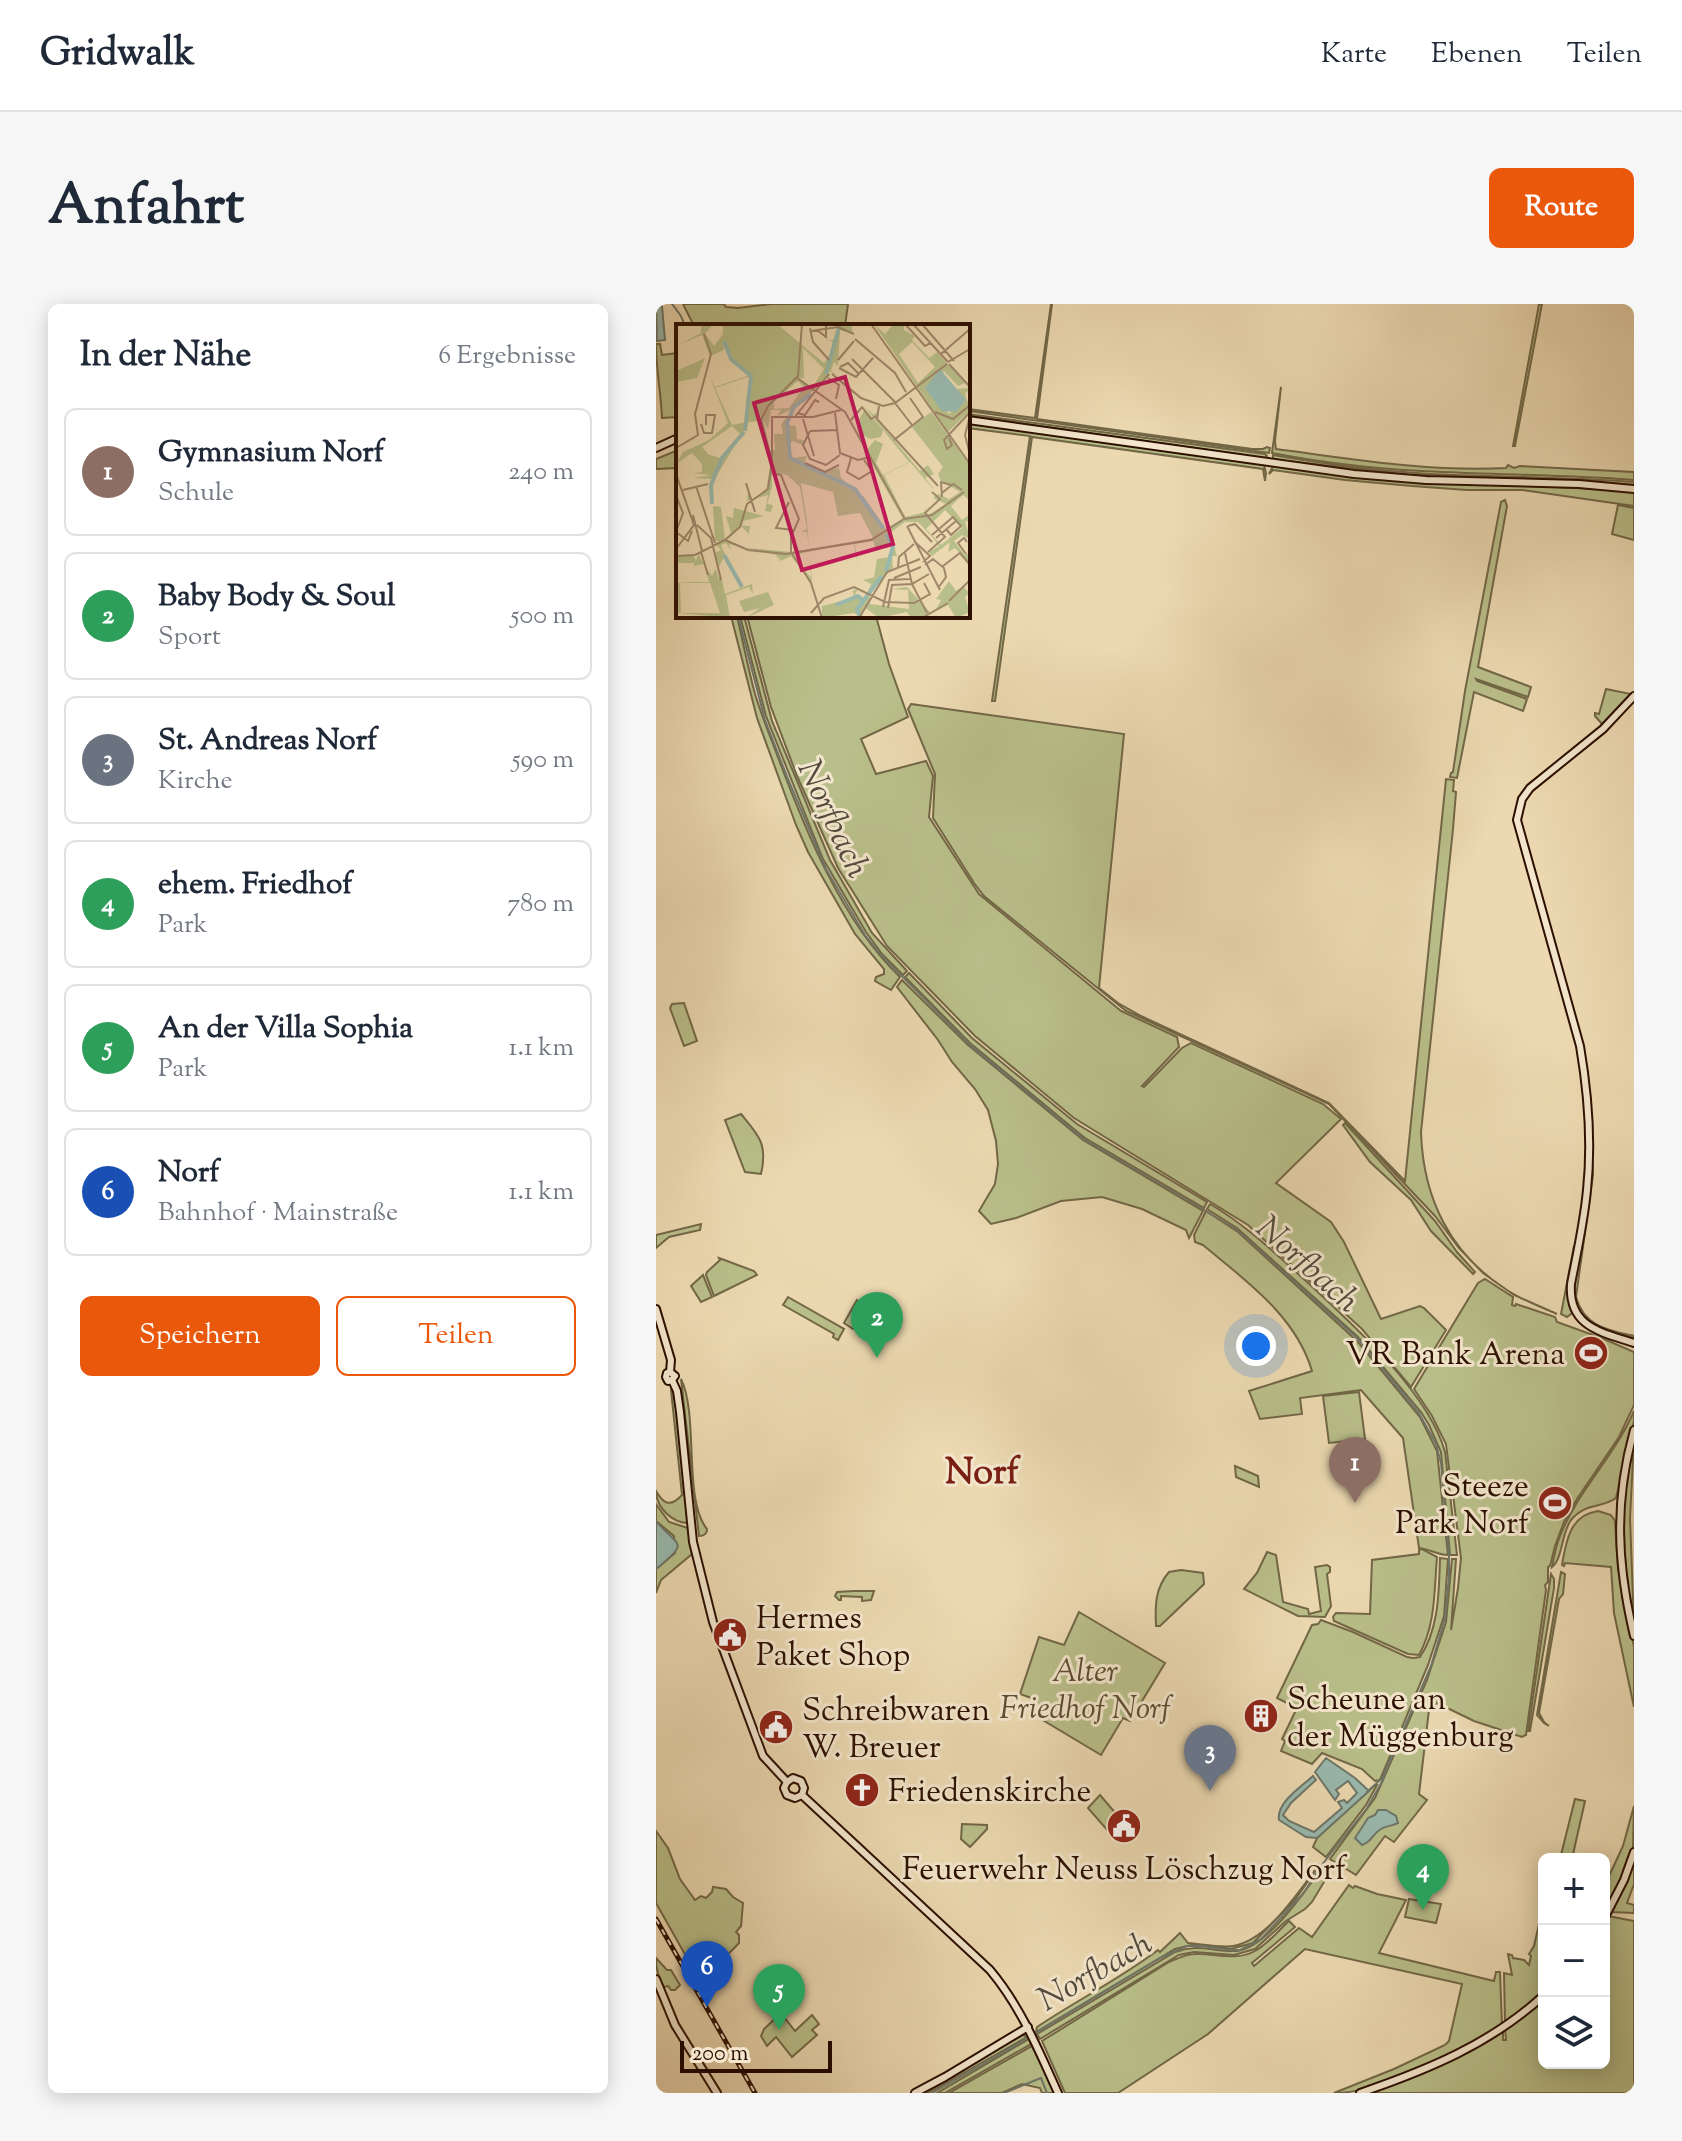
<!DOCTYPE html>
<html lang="de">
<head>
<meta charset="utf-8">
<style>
  body { margin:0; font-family:"Sorts Mill Goudy",serif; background:#f6f6f7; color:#1f2937 }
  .controls { position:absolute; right:24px; bottom:24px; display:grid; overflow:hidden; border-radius:12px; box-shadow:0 4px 20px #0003 }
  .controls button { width:72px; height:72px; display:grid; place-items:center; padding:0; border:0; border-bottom:2px solid #e0e1e3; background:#fff; color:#1f2937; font:40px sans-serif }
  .scale { position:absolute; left:24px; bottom:20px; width:152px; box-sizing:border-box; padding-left:8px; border:4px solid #2c0f01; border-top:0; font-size:22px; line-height:28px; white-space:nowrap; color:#2c0f01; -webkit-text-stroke:6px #f3e6cc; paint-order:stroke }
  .you { position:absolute; left:600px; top:1042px; width:28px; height:28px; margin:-20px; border:6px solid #fff; border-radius:50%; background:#1a73e8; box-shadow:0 0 0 12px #1a73e833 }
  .badge { display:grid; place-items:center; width:52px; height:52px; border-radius:50%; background:#ea580c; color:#fff; font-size:26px; font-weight:700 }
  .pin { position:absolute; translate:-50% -66px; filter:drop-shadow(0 2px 4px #0008) }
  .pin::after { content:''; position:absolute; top:42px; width:28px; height:24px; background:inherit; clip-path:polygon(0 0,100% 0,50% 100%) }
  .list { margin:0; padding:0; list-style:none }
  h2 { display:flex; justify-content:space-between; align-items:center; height:104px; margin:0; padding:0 32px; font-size:34px }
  h2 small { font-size:26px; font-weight:400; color:#747a83 }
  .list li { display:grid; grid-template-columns:52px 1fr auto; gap:24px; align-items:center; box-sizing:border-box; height:128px; margin:0 16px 16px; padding:0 16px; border:2px solid #e0e1e3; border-radius:12px }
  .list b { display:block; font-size:30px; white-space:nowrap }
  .list p { margin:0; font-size:26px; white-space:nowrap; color:#747a83 }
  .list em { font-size:26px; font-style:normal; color:#747a83 }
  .actions { display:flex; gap:16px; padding:24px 32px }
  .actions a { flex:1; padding:18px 0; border:2px solid #ea580c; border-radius:12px; text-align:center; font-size:28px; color:#ea580c }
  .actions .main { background:#ea580c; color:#fff }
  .icon { flex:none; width:44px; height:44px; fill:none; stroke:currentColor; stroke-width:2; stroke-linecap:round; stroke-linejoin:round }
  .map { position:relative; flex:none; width:978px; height:1789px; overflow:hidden; border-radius:12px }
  header { display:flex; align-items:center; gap:48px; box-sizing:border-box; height:112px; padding:0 40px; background:#fff; border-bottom:2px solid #e0e1e3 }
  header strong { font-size:38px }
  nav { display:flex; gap:44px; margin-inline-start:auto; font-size:28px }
  .intro { display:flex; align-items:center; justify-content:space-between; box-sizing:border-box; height:192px; padding:0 48px }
  h1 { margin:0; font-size:56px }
  .button { padding:20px 36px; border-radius:12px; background:#ea580c; color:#fff; font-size:28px; font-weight:700 }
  main { display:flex; gap:48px; padding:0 48px }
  aside { flex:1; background:#fff; border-radius:12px; box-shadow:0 4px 20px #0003 }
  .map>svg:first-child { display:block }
</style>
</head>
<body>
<header>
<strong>Gridwalk</strong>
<nav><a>Karte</a><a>Ebenen</a><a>Teilen</a></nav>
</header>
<div class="intro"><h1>Anfahrt</h1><a class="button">Route</a></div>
<main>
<aside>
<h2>In der Nähe<small>6 Ergebnisse</small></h2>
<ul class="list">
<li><span class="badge" style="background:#8d6e63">1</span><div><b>Gymnasium Norf</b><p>Schule</p></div><em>240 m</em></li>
<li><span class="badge" style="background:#2e9e5b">2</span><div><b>Baby Body &amp; Soul</b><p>Sport</p></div><em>500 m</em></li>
<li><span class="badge" style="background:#6b7280">3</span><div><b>St. Andreas Norf</b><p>Kirche</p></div><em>590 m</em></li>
<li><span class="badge" style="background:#2e9e5b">4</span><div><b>ehem. Friedhof</b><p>Park</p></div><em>780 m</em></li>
<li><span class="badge" style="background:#2e9e5b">5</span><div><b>An der Villa Sophia</b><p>Park</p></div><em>1.1 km</em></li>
<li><span class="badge" style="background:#1a4fb4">6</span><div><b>Norf</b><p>Bahnhof · Mainstraße</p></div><em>1.1 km</em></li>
</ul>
<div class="actions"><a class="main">Speichern</a><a>Teilen</a></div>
</aside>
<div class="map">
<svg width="978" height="1789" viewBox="0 0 978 1789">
  <rect width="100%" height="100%" fill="#ecd9b1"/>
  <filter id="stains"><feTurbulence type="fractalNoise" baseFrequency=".0025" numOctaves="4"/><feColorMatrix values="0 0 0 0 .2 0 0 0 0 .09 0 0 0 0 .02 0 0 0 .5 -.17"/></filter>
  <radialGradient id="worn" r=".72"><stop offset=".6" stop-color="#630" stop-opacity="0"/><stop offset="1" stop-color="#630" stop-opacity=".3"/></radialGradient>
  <g fill="#b9bf8a" stroke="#726746" stroke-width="2">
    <polygon points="27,0 68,0 70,3 82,4 115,0 192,0 189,22 38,22"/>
    <polygon points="395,0 396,0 381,115 596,145 607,145 611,143 614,144 613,149 312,107 312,105 379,114"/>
    <polygon points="883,0 886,0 859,142 857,142"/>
    <path d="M0,40H4L6,51L22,49V113L6,114C5,89 0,65 0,40Z"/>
    <path d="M625,83L619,137L620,145C697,155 772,168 850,164L852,161L858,164L864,162L978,168V176C914,171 851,171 787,168C730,166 673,160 616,149Z"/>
    <polygon points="312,110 609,150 611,152 609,154 312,112"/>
    <polygon points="312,119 608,161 610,169 609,177 607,165 376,133 339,397 336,397 374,132 312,124"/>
    <polygon points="22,146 22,164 0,165 0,155"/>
    <path d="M617,151C669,160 722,167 775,170C843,173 910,173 978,178V181L916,176L752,171L622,156L617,155Z"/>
    <polygon points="617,162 734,176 964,186 978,189 978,202 867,186 811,186 756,182 689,176 617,166 613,170"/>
    <polygon points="849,196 851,202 822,363 875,383 872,393 820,375 821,377 871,395 867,407 818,388 801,474 794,473 795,469 797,468 809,387 845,198"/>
    <polygon points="962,201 978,204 978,236 956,230"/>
    <path d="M75,312H81C87,338 92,364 99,390C105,410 113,429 120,448C148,523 185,617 244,673L235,686L219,677L220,673L228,670V665L199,630L152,548L140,521L101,414Z"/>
    <polygon points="84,312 88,312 116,417 174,556 216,629 251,667 247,671 226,650 210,628 167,555 110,412"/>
    <polygon points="91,312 220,312 233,360 252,413 205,435 220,470 270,457 277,472 273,513 323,590 465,707 521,733 523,743 486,782 488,783 526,744 535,739 667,800 685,815 620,879 675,918 688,938 725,1015 764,1002 768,1004 790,1026 755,1083 706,1025 592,921 418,814 319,732 231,642 182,564 141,472 115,403"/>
    <polygon points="950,385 975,390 946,420 939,412 939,409 943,410"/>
    <path d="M255,400L468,430L443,684L462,699L485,712L673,799L749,877L790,475L798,476L797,487L800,488L797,525L765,828C767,894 794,950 851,986C866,996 884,1003 901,1010L858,991L827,969L803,944L779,912L673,800L470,707L328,592L318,579L277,514L279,470L252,405Z"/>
    <polygon points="253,669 316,734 421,820 551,898 548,904 429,834 413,821 314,739 249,673"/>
    <polygon points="246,676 312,741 427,836 547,907 533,934 530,926 486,905 446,893 405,897 360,914 335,920 323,907 339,880 342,860 340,837 332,806 319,785 296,758 282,736 241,683"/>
    <polygon points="28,699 41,737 28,742 14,704 16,700"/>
    <path d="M933,799L937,871L920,993C928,1022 951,1026 978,1032V1034L937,1021L926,1012L921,1005L917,990L931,903Z"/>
    <path d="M85,810C103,832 112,840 105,870L89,868L69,816Z"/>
    <polygon points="689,819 779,917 801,948 819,968 817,970 775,927 755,896 714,858 687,821"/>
    <path d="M554,900C590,921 619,949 650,977C695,1019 772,1087 789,1148L801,1251H794L785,1148L773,1121L765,1108L702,1033L581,924L551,905Z"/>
    <path d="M550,907L582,928L702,1038L764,1113L781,1147L792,1251C781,1251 774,1245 763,1244L747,1134L705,1086L644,1094L646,1110L604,1115L593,1087L656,1067C640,1012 589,976 547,941L539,938L538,931Z"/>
    <polygon points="45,920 44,926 13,933 0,944 0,931"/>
    <polygon points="918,942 912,988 916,1009 911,1013 905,1010"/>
    <polygon points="63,954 98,967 101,971 58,992 50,971 51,968 64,956"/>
    <polygon points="47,971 56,993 45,998 35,982"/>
    <polygon points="829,975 857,993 856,1001 859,1002 860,1000 899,1013 901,1018 948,1035 978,1048 978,1101 963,1133 921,1195 908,1218 899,1242 894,1262 892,1263 892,1278 889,1281 890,1286 870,1431 866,1433 818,1417 781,1399 773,1406 763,1490 771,1496 738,1538 729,1532 700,1571 674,1555 719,1494 771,1376 790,1318 796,1255 800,1255 795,1326 802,1284 805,1254 797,1191 800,1190 800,1183 795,1180 790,1140 776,1112 758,1085 822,979"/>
    <polygon points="132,993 188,1025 182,1036 177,1033 178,1030 127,1001"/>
    <polygon points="201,996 213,1004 197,1025 188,1019"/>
    <path d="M25,1075C43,1111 27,1197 51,1225C51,1230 47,1232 43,1232Z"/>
    <path d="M17,1085L20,1093L32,1219C16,1219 0,1203 0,1187C8,1201 15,1203 26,1191L15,1086Z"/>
    <polygon points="703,1088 709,1135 673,1139 667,1092"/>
    <path d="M978,1107V1117L960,1194C945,1205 930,1198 915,1216C905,1230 907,1254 896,1263C898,1252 900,1242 904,1232C922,1186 959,1152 978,1107Z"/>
    <path d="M978,1137L974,1214L978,1321C967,1258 962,1199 978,1137Z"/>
    <polygon points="579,1162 602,1172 603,1183 580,1173"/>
    <polygon points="0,1200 13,1218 32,1224 36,1250 5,1276 0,1289 0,1265 19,1249 18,1232 0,1217"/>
    <path d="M942,1207L955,1211L959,1217L962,1265L978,1343V1403L958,1309L955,1263L909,1259L908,1262L906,1261C910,1237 914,1211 942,1207Z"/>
    <path d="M766,1245L781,1253C778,1287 780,1320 763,1351L752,1350L678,1317L677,1313L680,1309L714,1310L716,1256L763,1250V1246Z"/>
    <polygon points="611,1248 620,1251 627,1298 652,1305 653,1310 665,1307 659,1263 671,1261 674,1263 674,1268 671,1270 675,1302 669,1313 642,1312 588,1285 601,1269"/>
    <path d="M784,1254L792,1255L788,1312L772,1361L724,1476L719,1477L706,1465L666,1449L656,1460L625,1447L629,1437L626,1435L641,1404L621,1394L656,1321L662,1320L665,1316L697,1328L751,1353L757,1354L764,1353C783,1325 783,1287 784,1254Z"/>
    <path d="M525,1266L547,1269L548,1280L504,1322H500C499,1302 499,1284 513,1268Z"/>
    <polygon points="905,1268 909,1270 907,1290 903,1295 883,1409 888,1418 893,1422 888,1419 881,1411"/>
    <polygon points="895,1270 898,1275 898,1284 874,1427 872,1427"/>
    <polygon points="198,1287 218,1287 215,1296 206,1297 206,1293 185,1292 185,1296 183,1296 179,1292 181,1288"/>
    <polygon points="423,1308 509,1359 474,1417 467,1414 445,1451 375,1409 378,1395 364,1390 383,1333 408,1341"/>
    <polygon points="719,1481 721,1481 710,1501 670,1553 657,1543 661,1534"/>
    <polygon points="444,1491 461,1511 452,1519 456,1524 452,1527 432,1504"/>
    <polygon points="919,1495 929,1497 916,1555 904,1555"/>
    <polygon points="978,1502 977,1543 961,1585 948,1607 948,1583 967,1542"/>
    <polygon points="306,1520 331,1521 331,1525 314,1543 305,1535"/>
    <polygon points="0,1527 12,1544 24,1575 39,1596 45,1592 50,1594 56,1588 57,1583 70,1585 77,1593 87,1599 85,1622 80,1628 83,1631 83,1639 62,1661 46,1673 40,1670 0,1599"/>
    <polygon points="978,1556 978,1580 971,1599 978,1601 978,1609 955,1608"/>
    <path d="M664,1560L639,1596L597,1639L575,1645L540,1640L519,1645L380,1728L381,1723C421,1696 464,1675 502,1646L504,1648L524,1629L532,1639C545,1640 565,1644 577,1642C613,1636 642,1587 664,1560Z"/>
    <path d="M667,1562L674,1568L656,1598L649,1605L630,1617L599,1645L578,1651L538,1648L523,1651L384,1735L381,1730L519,1648C543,1639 557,1648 580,1647C611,1644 650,1586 667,1562Z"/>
    <path d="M693,1581L697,1584L699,1582L721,1590L750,1596L723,1649L838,1677L840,1668H844L846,1722C802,1747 729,1789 678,1789L738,1765L789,1741L793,1737L806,1680L649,1645L552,1730L462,1789H409L386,1737L513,1658C523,1654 532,1649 543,1650C562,1650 581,1657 599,1647C612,1640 622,1627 633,1617L639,1623L596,1659L598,1662L643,1624L656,1633Z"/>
    <polygon points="753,1595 785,1600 780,1619 749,1613"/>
    <polygon points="886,1607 888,1607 888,1687 849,1720 848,1669 856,1671 852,1650 856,1651 857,1654 868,1656 873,1661 875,1652 873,1650 878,1642"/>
    <path d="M952,1612L978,1617V1789H712C759,1772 805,1755 847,1727V1736H850L849,1725L888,1694V1759H948V1620Z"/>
    <path d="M0,1654L11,1666H15L24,1681L19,1686H15L12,1682L8,1683C2,1674 0,1665 0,1654Z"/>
    <polygon points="125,1709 139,1727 156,1711 163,1720 156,1726 161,1731 136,1753 120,1733 111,1742 105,1732 108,1725"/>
    <polygon points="367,1731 371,1733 285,1782 272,1789 262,1789"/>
    <polygon points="373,1735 375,1740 289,1789 281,1789"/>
    <polygon points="376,1742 399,1789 386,1789 384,1784 366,1780 346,1789 293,1789"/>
  </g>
  <g fill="#99baaf" stroke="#6d7669" stroke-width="2">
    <polygon points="6,2 9,36 1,37 0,3"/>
    <path d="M0,1217C22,1243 35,1237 0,1265Z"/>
    <path d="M670,1454L699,1474L713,1487L661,1534L650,1533L623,1516C620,1499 644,1484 657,1472L660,1476L635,1499L627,1511L633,1517L658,1528L686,1504L682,1498L688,1496L691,1499L701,1489L692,1477L680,1486L683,1490L679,1496L659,1468Z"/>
    <path d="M722,1506H730L740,1512L742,1519C736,1522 730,1522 725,1525C716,1530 716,1538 706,1541L699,1534L712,1514L719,1511Z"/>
  </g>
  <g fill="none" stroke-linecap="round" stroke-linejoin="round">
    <g stroke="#6d7669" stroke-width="2">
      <polyline points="16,0 25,12 29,22"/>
      <polyline points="82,312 109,416 132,475 170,565 209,631 225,651 313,740 412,822 428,835 580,925 702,1035 763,1109 780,1140 785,1159 793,1251 793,1272 789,1314 775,1362 726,1475 728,1474 711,1504 665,1562 647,1590 604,1636 584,1646 573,1646 546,1642 531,1642 506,1653 336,1755 276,1789"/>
      <polyline points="711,1488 724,1476"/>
      <polyline points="348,1789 385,1774 391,1789"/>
    </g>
    <g stroke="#2c0f01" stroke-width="10">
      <g id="secondary">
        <polyline points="312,116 698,170 770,176 923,180 978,185"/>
        <polyline points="0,144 22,134"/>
        <path d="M978,392L947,425L874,484L866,495L861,516L924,742C932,789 936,839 931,886C928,918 921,949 915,980C912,1023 945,1028 978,1039"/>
        <polyline points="0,1005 15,1056 14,1068 11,1069 10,1073 12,1077 16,1076"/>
        <polyline points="14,1068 19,1072 16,1076 21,1087 24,1108 37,1238 57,1318 107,1452 131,1478"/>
        <path d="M978,1126C958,1198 961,1260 978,1332"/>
        <polyline points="131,1478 137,1474 145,1477 148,1484 146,1491"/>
        <polyline points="131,1478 128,1484 131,1491 139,1494 146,1491"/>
        <path d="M146,1491L334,1666C365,1703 382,1745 402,1789"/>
        <polyline points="948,1615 968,1576 978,1548"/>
        <polyline points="0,1675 19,1721 61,1789"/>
        <polyline points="259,1789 289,1773 372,1723"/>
        <path d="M704,1789C771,1766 835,1740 888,1691"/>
      </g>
    </g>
    <use href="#secondary" stroke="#f3e6cc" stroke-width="6"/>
    <g stroke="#2c0f01" stroke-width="5">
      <polyline id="rail" points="0,1615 99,1789"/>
    </g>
    <use href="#rail" stroke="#f3e6cc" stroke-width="2" stroke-dasharray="6" stroke-linecap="butt"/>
  </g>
  <defs>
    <g id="stadium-disc" transform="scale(1.8)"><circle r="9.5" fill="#8f2418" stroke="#f3e6cc"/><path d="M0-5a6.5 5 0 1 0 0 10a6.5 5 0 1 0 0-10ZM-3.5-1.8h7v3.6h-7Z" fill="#fff"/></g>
    <g id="civic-disc" transform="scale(1.8)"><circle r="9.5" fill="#8f2418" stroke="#f3e6cc"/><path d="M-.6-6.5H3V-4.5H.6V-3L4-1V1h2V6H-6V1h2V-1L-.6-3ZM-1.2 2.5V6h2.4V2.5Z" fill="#fff"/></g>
    <g id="building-disc" transform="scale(1.8)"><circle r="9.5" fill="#8f2418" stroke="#f3e6cc"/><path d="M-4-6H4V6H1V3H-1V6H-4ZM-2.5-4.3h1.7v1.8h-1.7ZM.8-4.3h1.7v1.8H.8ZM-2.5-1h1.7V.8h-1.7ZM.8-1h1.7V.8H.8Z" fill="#fff"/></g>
    <g id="church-disc" transform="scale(1.8)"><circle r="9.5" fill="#8f2418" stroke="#f3e6cc"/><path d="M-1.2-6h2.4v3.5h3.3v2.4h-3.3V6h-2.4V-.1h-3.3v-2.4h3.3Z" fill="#fff"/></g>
  </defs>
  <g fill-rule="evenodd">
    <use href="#stadium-disc" x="935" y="1049"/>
    <use href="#stadium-disc" x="899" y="1199"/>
    <use href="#civic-disc" x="74" y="1331"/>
    <use href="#building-disc" x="605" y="1412"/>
    <use href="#civic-disc" x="120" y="1423"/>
    <use href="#church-disc" x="206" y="1486"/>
    <use href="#civic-disc" x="468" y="1522"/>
  </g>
  <g text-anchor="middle" stroke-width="6" stroke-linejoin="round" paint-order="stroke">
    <g font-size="32" fill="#2c0f01" stroke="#f3e6cc" text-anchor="start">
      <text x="909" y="1060" text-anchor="end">VR Bank Arena</text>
      <text x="873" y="1192" text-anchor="end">Steeze<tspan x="873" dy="37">Park Norf</tspan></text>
      <text x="100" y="1324">Hermes<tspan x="100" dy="37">Paket Shop</tspan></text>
      <text x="631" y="1405">Scheune an<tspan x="631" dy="37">der Müggenburg</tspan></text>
      <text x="146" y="1416">Schreibwaren<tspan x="146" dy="37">W. Breuer</tspan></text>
      <text x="232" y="1497">Friedenskirche</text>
      <text x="468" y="1575" text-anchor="middle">Feuerwehr Neuss Löschzug Norf</text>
    </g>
    <g font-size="32" font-style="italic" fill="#5d4d31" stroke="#f3e6cc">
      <text x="429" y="1377">Alter<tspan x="429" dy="37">Friedhof Norf</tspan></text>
    </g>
    <g font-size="34" font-style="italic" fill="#524b3e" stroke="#f3e6cc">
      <text transform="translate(179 514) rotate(65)" y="12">Norfbach</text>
      <text transform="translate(653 959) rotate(42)" y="12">Norfbach</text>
      <text transform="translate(438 1666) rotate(-30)" y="12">Norfbach</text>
    </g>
    <g font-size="36" font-weight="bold" fill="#7a1f14" stroke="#f3e6cc">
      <text x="326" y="1179">Norf</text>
    </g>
  </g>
  <g transform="translate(20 20)">
    <rect width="294" height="294" fill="#ecd9b1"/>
    <path d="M25,0H37L29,10L38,22L47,10V0H101L148,39L157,26L156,17H150L161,15L163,0H175L177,10L164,6L162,42L158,38L155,47L162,52L151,46L154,51L117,85L111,101L120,102L121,115L128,116L127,121L116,117L113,124L117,134L131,132L128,139L143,148L163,144L165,154L188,173L210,205L227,195L192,133L181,104L184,94L189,85L214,114L190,84L198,91L201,88L200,95L244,147L252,141L258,150L249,154L257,164V165L234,138L208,151L229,193L249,188L248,186L258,180L256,178L258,180L249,186L252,191L270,180L257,174L262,170L273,175L284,168L265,157L262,150L267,143L236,103L255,88L294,141V177L287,171L275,182L286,196L294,190V198L289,197L294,215L286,211L278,217L289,231L294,228V241L279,224L272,228L274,218L256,232L253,228L263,222L257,214L242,198H229L214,209L221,232H216L217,244L193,269L194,280L233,285L232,266L216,265L231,263L254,288L260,285L265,276L260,275L273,257L280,267L287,262L293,269L289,273L294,288L280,294L272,281L247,294H235L231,288L203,294L188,283L186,294L178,289L146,294V282L178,274L177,266L182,265L179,270L187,275L191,270L195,260L187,256L198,253L201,235L214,233L216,222L200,226L197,217L179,220L183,247L178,220L156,223L157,229L156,223L117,231L135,254L134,230L136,259L115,232L105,237L101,231L104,239L100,231L53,220L55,226L50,219L45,221L49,230L43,243L39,229L45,226L39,219L45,217H39L37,182L45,183L49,215L55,209L50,192L57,194L58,184L88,192L67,197L66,202H74L73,210L65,202L51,216L72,225L73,218L72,224L115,228L179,217L175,192L179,217L197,214L184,189L162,192L157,168L125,159L131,197L133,224L131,208H125L131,205L124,163L111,151L106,150L110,171L105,151H96V163L91,180L97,181L95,188L89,187L92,171L71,177L72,166L76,175L90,167L95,137L84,97L73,98L35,161V170H62H35L36,181L34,165L35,162L37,155L18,154L35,151L17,149L26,148V140L16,129L0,140L7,128L33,116L52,99L35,56L39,63L74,51L55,38L47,17L48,26L34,32L26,11L0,22L25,9ZM127,24L148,45L136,64L124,54H128ZM75,52L71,98L56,101L39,64ZM122,57L128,63L113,84L98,85V78ZM95,86H105L101,92L115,86L105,101L107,110H98L99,126L94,127L87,96L92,105ZM56,102L64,110L44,134L32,130L26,123ZM207,106L233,138L207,151L200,139L207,120L199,116L190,127L184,109L194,115L205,113ZM269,186L286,204L265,221L250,205ZM198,0L209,10L218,0H228V6L239,12L236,16L253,34L261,28L289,59L282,62L268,47L249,64L273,90L289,78L281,65L294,64L289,70L294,86L272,108ZM236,18L259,43L242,59L223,30ZM29,34L21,54L0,58V47ZM22,230L28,240L18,242L19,258H33L29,243L36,252L40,245L43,256L44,248L49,270L76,260L77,270L73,263L50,271L54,294L2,289L0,259L19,258L18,239H0V232L17,231L20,237ZM4,259H34L44,289H5ZM92,268L98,281L70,294L84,284L68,288L63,277Z" fill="#b9bf8a" fill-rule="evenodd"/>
    <path d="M264,45L290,76L280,88L266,87L249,64Z" fill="#99baaf"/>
    <path fill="none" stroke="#99baaf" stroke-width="4" d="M48,17L55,35L75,52L69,107M150,50L164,0M135,70L118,83L111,99L114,134L179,165L207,204M36,180L35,161L46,134L68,108M48,231L66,263M210,248L217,222L210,210M160,281L182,272L187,276M184,293L181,285L206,252"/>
    <path fill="none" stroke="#9f886b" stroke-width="2" d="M195,0L294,140M229,0L249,22L254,19M237,0L272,38M246,0L278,37M134,4L137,18L153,36M141,6L150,13V0M135,7L162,3L178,10M179,15L219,49L230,68M265,30L294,5M176,35L219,78M162,36L178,17M272,38L294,25M273,40L294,63M164,43L172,39L183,50M163,44L180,53L197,34M156,50L185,74L207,82L219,79L271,40M121,54L169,88L229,195M152,54L163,61L160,75M219,79L236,101M203,82L201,95L262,162M259,88L277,95L294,81M121,89L129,91L139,76L143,78M159,89L164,129L182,136L194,133M294,92L289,111L294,131M137,93L165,86M118,94L153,50M127,95L138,132M175,96L186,83L195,95L200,92M25,100L28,109H36L39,91H30V101M134,107L127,121L134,135L150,141L164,131M134,107L162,106M273,114L276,121L271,125L268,116L294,88M218,116L247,93L234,74M0,124L22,111L19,90L35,30L28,10M96,133V93H137M175,134L171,148L183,155L196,147L188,136M129,139L149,148L163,141M96,149L105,151L123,195L115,213V228L135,259L146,294M0,150L18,201L0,225M70,159L79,188M20,162L39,219M7,166L32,160M266,169L277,160L286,166M0,171L7,189L0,208M266,173L265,158L275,161M113,178L100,204L117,206M17,191L26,227M21,201L35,214L45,256M231,202L264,266M232,202L239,200L256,218M0,208L12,217L16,207M256,211L277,193L285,202L275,211L270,205M260,214L280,197M49,216L72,226L110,230L195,216L228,195L256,191L288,168M238,217L254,232L247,238M25,228L32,251M252,228L269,213L249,189L264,175L256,168M229,229L236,260L251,289M290,230L282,219L288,214L291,218M0,232L19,231L49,216L64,203L71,180L92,165L96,137L85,96L92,82L122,52L126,0M249,241L257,235L268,244L270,253L262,264M267,242L284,229L294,241M222,243L223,233L238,220M218,254L245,243M273,277L294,256M207,283L213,256L234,255M212,284L216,261L236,260L253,250M135,289L148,274L178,263L209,278L238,279L254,270L248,259M183,294L211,248L244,235M246,294L272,279"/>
    <path fill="#c2185b" fill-opacity="0.15" stroke="#c2185b" stroke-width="4" d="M169,53L217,220L126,246L78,79Z"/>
    <rect width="294" height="294" fill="none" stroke="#2c0f01" stroke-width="4"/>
  </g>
  <rect width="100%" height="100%" filter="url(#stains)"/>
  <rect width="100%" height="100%" fill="url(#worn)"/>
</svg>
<div class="controls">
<button>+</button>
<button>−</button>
<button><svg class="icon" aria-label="layers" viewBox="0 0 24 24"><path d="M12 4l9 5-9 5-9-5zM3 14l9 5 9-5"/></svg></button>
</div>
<div class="scale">200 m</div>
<div class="you"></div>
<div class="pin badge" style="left:699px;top:1199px;background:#8d6e63">1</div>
<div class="pin badge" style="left:221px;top:1054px;background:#2e9e5b">2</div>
<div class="pin badge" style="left:554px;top:1487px;background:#6b7280">3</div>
<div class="pin badge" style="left:767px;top:1606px;background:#2e9e5b">4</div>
<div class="pin badge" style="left:123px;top:1726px;background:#2e9e5b">5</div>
<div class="pin badge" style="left:51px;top:1703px;background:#1a4fb4">6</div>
</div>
</main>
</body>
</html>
